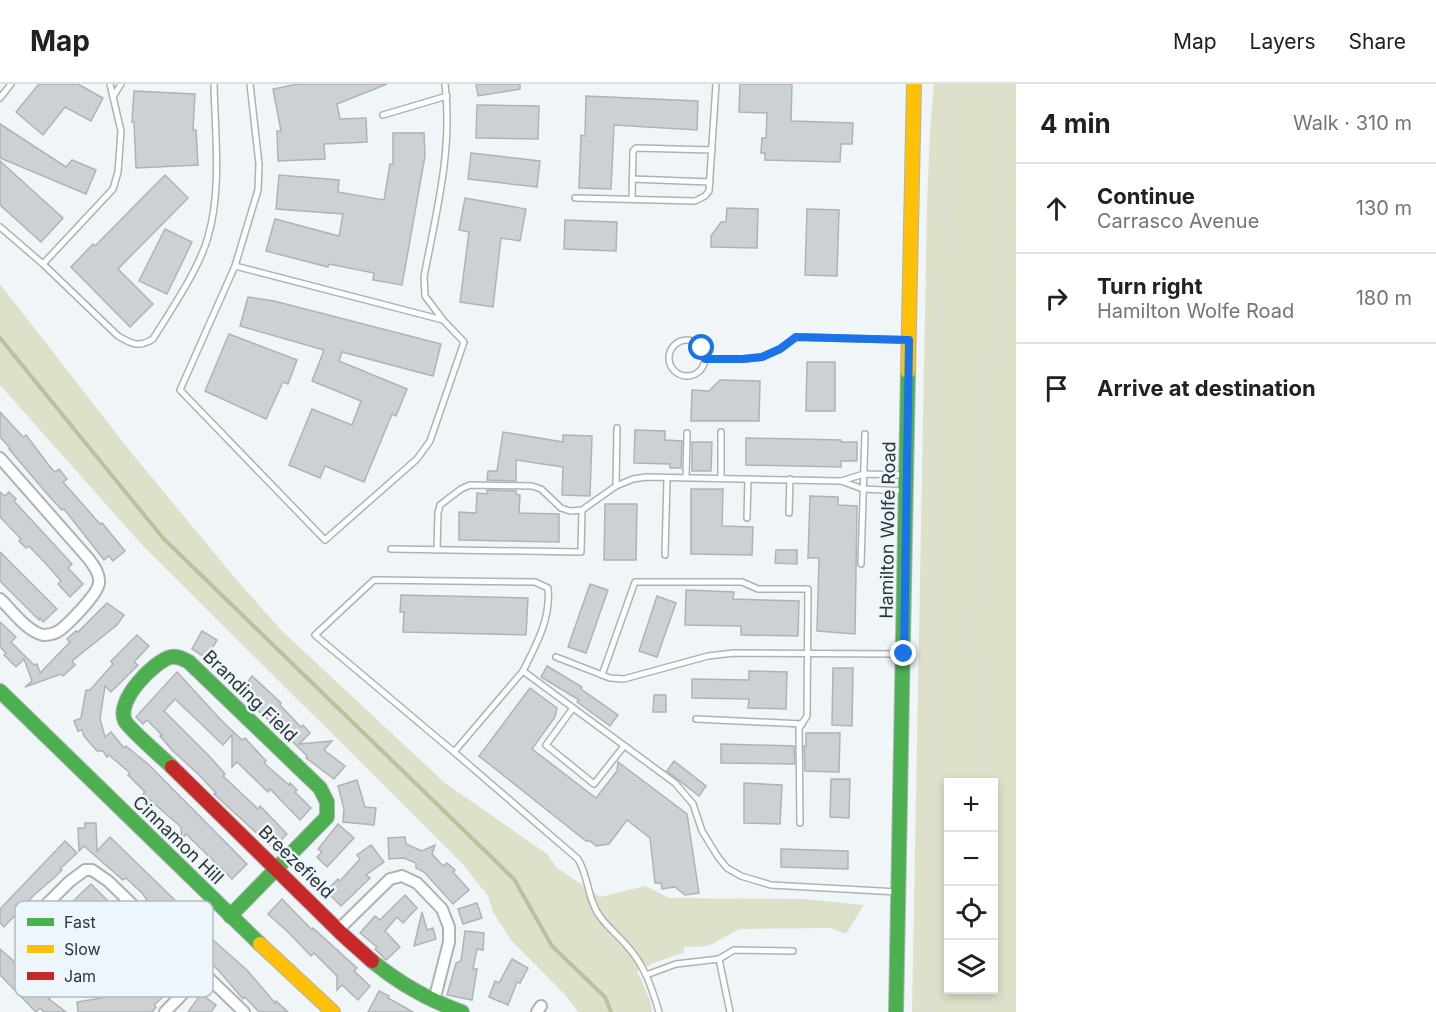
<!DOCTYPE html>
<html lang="en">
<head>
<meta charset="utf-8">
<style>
  body { margin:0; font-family:Inter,sans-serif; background:#f2f2f2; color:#202124 }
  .controls { position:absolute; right:18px; bottom:18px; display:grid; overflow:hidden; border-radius:0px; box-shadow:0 3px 9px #0003 }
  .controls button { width:54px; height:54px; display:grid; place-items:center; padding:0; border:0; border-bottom:2px solid #e0e0e0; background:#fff; color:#202124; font:30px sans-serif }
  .stop { position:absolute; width:18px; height:18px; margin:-14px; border:4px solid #1a73e8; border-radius:50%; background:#fff }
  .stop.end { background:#1a73e8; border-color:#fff; box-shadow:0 2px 6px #0008 }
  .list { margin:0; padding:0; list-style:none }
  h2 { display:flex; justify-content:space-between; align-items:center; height:78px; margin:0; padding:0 24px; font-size:26px }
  h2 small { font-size:20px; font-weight:400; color:#757577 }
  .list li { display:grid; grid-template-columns:39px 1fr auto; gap:18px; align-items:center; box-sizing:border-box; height:90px; padding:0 24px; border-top:2px solid #e0e0e0 }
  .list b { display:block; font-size:22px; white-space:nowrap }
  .list p { margin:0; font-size:20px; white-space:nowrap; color:#757577 }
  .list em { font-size:20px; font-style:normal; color:#757577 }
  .icon { flex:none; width:33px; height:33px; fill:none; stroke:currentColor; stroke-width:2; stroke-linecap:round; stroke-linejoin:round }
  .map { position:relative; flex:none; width:1016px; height:928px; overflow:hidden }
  header { display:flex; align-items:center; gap:36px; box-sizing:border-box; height:84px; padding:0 30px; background:#fff; border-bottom:2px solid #e0e0e0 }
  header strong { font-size:28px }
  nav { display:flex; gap:33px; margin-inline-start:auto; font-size:21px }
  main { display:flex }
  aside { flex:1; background:#fff }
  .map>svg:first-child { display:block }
</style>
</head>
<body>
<header>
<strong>Map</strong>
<nav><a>Map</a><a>Layers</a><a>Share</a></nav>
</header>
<main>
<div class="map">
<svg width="1016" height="928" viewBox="0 0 1016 928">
  <rect width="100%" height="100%" fill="#f0f5f8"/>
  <g fill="#dde1c9" fill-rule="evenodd">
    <path d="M934,0H1016V928H912L927,121L930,47ZM948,698H994V906H948Z"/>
    <polygon points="0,200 130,367 235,494 282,547 445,699 547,770 556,783 600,813 645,802 669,814 804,815 864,821 846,850 831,844 740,845 708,862 684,863 683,869 656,878 637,887 650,916 652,928 578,928 566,912 511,856 493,828 488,812 461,778 143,462 0,301"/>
  </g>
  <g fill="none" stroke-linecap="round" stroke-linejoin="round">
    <polyline stroke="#bcc09c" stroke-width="4" points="0,254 163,454 514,795 552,862 605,913 611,928"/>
  </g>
  <g fill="#cdd1d4" stroke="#afb3b5" stroke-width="1.5">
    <polygon points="39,0 78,0 103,14 91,37 65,23 43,51 16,28"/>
    <polygon points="298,0 387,0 337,20 340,35 366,34 367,58 324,60 325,75 278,77 277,47 281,47 273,5"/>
    <polygon points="476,0 520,0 520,5 478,12"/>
    <polygon points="740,0 792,0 791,37 853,39 852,60 841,60 840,78 765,76 765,69 761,69 762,54 766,54 767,29 739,28"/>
    <polygon points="134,7 195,10 193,46 196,46 198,81 136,84 134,38 132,38"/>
    <polygon points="586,12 698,17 697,46 614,41 611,105 579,104 581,51 585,52"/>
    <polygon points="477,21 539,22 538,55 476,54"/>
    <polygon points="0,40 66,83 72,76 96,86 86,110 0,74"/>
    <polygon points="393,49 424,49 425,72 402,201 373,196 374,189 329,180 328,183 266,167 275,135 339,152 343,130 276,125 279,91 339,96 338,108 384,116 390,80 393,80"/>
    <polygon points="471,69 540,77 537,103 468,95"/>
    <polygon points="0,77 63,134 41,158 0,121"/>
    <polygon points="165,91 188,114 118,185 153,220 130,243 71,183 93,160 95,162"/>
    <polygon points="465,114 526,125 520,157 501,154 493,223 460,218 469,148 459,146"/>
    <polygon points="727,124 758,125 757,164 711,163 711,152 721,138 726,138"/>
    <polygon points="807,125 839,126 837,192 805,191"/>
    <polygon points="565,136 617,138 616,167 564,165"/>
    <polygon points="165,145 192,158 167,210 139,197"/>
    <polygon points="248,213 274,217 441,260 433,292 342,268 339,277 407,305 396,332 392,330 364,398 325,382 320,394 289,381 312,325 352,341 361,317 312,297 324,266 240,242"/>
    <polygon points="229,250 297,276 288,300 283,298 266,335 205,307"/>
    <polygon points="807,278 835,278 835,327 806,327"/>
    <polygon points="720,296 760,297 759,337 691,337 692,306 709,307"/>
    <polygon points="0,328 23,353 26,351 51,384 55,388 59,385 67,395 63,398 100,440 102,439 125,467 113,477 109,472 104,476 64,425 62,426 48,411 9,365 10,364 0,353"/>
    <polygon points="635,346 665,347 665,356 682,357 681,384 670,384 670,380 634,379"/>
    <polygon points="503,348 563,358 563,351 592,352 590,412 562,411 563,383 516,376 516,397 487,396 488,387 497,387"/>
    <polygon points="746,354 841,356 841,358 857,358 857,377 841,377 841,383 746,381"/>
    <polygon points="692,358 712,358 711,387 692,387"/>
    <polygon points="691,405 723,405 722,442 753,443 752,471 691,470"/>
    <polygon points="487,406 516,407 516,410 520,411 519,429 559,430 559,458 459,456 459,428 476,429 477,409 487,410"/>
    <polygon points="0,408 5,412 9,408 16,415 14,417 72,480 68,484 83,500 70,513 58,500 61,497 48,482 29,462 26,464 19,457 21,455 0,433"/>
    <polygon points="810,412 838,413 838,421 857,422 855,550 817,547 819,474 808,474"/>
    <polygon points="605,420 637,420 636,476 604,476"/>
    <polygon points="776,466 797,466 797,480 775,479"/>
    <polygon points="0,468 57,525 43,538 40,534 39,536 0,497"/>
    <polygon points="590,500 608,506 586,569 568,563"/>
    <polygon points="686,506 734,508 733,515 799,517 798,552 741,551 741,542 685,541"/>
    <polygon points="401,511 528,514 526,551 403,548 404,528 400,528"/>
    <polygon points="657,512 676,519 657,573 639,567"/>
    <polygon points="107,519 124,531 117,541 72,577 75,581 63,592 61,590 25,603 32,597 24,575 16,583 4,571 6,569 0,563 0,538 16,553 11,558 34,581 37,580 40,589 70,558 67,555 76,547 78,548"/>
    <polygon points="202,547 217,556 206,574 192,565"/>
    <polygon points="137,551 149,562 134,578 138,581 111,608 105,602 100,635 105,653 111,648 124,664 126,662 149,681 247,780 232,795 186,750 182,755 181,743 143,710 145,708 128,691 130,689 109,671 107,673 103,667 97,667 84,652 82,646 78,647 74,637 81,634 86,606 90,606 113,580 111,577"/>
    <polygon points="547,582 582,603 581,605 618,631 610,642 577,618 579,616 541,593"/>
    <polygon points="833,584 853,584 852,642 832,641"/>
    <polygon points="749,587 787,588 786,625 748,624 749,615 692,614 692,595 749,596"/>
    <polygon points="177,588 222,637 242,656 245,654 266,677 264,679 289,701 290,699 297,706 295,708 311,724 300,736 270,705 268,708 237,678 232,683 232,651 223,661 175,615 164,627 211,674 225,690 223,692 258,725 260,722 287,750 273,764 214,710 216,709 199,691 172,666 160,652 162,651 147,636 143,640 136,633"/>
    <polygon points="252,592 281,619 280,621 301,643 303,641 310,649 299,660 332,657 324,666 345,682 334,695 306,674 307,672 293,658 243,613 247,608 243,604"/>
    <polygon points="530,604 557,624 555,633 532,665 596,714 617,687 618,678 687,730 699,809 685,811 675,803 662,805 661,799 655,799 650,754 627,736 609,760 596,762 590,757 586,757 479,672"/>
    <polygon points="654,611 666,611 666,628 653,628"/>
    <polygon points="806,649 840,649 839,688 805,687 804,662 806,662"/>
    <polygon points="721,660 794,662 795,680 721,679"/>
    <polygon points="674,677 706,702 699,712 667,687"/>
    <polygon points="831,695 850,695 849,734 830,733"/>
    <polygon points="357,696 365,723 376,724 374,741 343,738 344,725 338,702"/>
    <polygon points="744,699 782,701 780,740 744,739"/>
    <polygon points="85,739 96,739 97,767 110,753 184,825 173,836 194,835 199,840 197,842 247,886 275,919 276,917 288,928 259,928 245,913 243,915 218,886 200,868 195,866 194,867 175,850 176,846 155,823 153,825 145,818 147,816 143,810 126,794 123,796 84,762 79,767 78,744 85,744"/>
    <polygon points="338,740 354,754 327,783 317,773 322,768 318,765"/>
    <polygon points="405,753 406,760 422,767 435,761 432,770 443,782 447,779 455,786 453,788 469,806 453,820 424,788 416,784 416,779 404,774 389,775 388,754"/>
    <polygon points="65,757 77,769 60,785 62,786 55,793 34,811 4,843 0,839 0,825"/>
    <polygon points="371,761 384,778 366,791 370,794 341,822 326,807 338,795 340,797 360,775 357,771"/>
    <polygon points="781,765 848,767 848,785 781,783"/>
    <polygon points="91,800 124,833 110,848 111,849 93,870 85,878 83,875 67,891 33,858 64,820 68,818 71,819"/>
    <polygon points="405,811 417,824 403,839 397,833 385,847 400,863 386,876 375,865 377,863 360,849 375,832 380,836"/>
    <polygon points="282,815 312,846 313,844 357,884 354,887 370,902 358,916 342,901 337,906 337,892 314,869 311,872 289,849 268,830"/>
    <polygon points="477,819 482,834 463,840 458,825"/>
    <polygon points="422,828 427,846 433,844 436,855 414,862"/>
    <polygon points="465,847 484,849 483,866 477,865 473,885 477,885 472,916 447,911 456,879 461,877"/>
    <polygon points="148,851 182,889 166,905 166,910 154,921 156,923 152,928 78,928 77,918 101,914 94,908 123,878 123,874"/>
    <polygon points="0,865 31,892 52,912 49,915 66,928 44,928 40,924 36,928 0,891"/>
    <polygon points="512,875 528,884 520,899 517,898 508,921 489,913 495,897 499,899"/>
    <polygon points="379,907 389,912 388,914 413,928 368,928"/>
    <polygon points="201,910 216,921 211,928 188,928"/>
  </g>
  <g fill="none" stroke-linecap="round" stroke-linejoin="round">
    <g stroke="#afb2b4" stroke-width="8">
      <g id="lane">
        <path d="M250,0L259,80L258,106L235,182L180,306L325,456L417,375L430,357L464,258L443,236L425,212L424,193C436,129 453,66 445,0"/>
        <polyline points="113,13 121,0"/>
        <polyline points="0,14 11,0"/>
        <polyline points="383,31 447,12"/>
        <polyline points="632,95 710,98"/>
        <polyline points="575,114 695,117 705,112 709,107 716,0"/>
        <polyline points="632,115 633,67 636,64 712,66"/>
        <path d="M0,143L43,180L118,252C132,260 138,264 153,255C171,226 199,185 208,153C222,104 215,50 214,0"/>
        <polyline points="43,180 113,105 118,88 121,47 110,0"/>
        <polyline points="235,182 443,236"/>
        <circle cx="687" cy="274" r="18"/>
        <polyline points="705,275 743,275 762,273 780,265 796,253 907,256"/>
        <polyline points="686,394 687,349"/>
        <polyline points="721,394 721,348"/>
        <polyline points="841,397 863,405 904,407"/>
        <polyline points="616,402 617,344"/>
        <polyline points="789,429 790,395"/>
        <polyline points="747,434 748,395"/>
        <polyline points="391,465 581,468 582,426"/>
        <polyline points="437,466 438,429 440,421 461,405 470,401 532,402 541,405 561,424 570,427 582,426 616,402 633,395 646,393 841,397 864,390 906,391"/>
        <polyline points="665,471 667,394"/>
        <polyline points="861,480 865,350"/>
        <polyline points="556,573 610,594 624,595 708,572 734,569 902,570"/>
        <polyline points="602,591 635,498 742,498 758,505 808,505 807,632 799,644 800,739"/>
        <polyline points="573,624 546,661 594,700 624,662"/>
        <polyline points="696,635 802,640"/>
        <path d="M454,668L315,551L374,496L535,498L548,504C551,535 536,561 523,587"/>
        <polyline points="719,875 734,866 793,867"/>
        <polyline points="646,891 676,880 719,875 730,928"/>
        <path d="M659,928C652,904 644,880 627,862C618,851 606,842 599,831C587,814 589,793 578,775L454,668L523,587L675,699L693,720L702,747L718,773L727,784L741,792L771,801L898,808"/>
      </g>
    </g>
    <g stroke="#afb2b4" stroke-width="14">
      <g id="street">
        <path d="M0,374L88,474C93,481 100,489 99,499C98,510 67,542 57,548C53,550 48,551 43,551C26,547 12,526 0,515"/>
        <polyline points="145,833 93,888 83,897 76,900 60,898 25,862 23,848 28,839 69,798 85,786 92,786 108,797 244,928"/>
        <polyline points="339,845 390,795 402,792 417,799 442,825 449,843 449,858 434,917"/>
        <polyline points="165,928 203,889"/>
        <polyline points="537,928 541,922"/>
      </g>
    </g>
    <g stroke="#afb2b4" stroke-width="16">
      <g id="fast">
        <polyline points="0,607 260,860"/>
        <path d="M172,683C163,674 129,645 125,637C115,617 154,577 171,573C178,572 183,575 189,578L320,704L327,718V733L230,832"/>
        <path d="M372,877C400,900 428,916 462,928"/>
        <polyline points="896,928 908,288"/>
      </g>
    </g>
    <g stroke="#afb2b4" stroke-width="16">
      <g id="slow">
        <polyline points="908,288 914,0"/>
        <polyline points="260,860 333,928"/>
      </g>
    </g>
    <g stroke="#afb2b4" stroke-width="16">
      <polyline id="jam" points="172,683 343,851 372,877"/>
    </g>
    <g stroke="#dbdcde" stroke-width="2" stroke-dasharray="3 3" stroke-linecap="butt">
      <polyline points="986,698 985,604 972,562 972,549 984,486 981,425 988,298 996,253 996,120 993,54 1001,19 1009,8 1016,3"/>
      <polyline points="929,928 933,845 931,809 937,477 935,461 938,442 948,0"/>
      <polyline points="980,928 982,906"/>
    </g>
    <use href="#lane" stroke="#fdfefe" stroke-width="5"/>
    <use href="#street" stroke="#fdfefe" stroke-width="10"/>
    <use href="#fast" stroke="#4caf50" stroke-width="14"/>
    <use href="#slow" stroke="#ffc107" stroke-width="14"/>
    <use href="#jam" stroke="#c62828" stroke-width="14"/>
  </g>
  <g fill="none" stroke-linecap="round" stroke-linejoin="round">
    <polyline stroke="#1a73e8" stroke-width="8" points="702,264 705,275 743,275 762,273 780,265 796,253 909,256 904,570"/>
  </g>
  <g text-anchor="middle" stroke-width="5" stroke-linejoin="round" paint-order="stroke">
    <g font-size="18" fill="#303336" stroke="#ecf6fc">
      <text transform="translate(888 446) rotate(-89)" y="6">Hamilton Wolfe Road</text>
      <text transform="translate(250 612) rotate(44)" y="6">Branding Field</text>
      <text transform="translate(178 756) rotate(44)" y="6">Cinnamon Hill</text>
      <text transform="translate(296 778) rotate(44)" y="6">Breezefield</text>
    </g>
  </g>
  <rect x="15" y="817" width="198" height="96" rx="9" fill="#ecf6fc" stroke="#b4bcc1" stroke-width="1.5"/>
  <rect x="27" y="834" width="27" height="8" fill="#4caf50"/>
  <rect x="27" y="861" width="27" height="8" fill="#ffc107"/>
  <rect x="27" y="888" width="27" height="8" fill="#c62828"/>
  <g font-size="16" fill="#303336">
    <text x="64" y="844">Fast</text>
    <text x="64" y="871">Slow</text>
    <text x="64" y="898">Jam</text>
  </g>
</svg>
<div class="controls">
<button>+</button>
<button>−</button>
<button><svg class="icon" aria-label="locate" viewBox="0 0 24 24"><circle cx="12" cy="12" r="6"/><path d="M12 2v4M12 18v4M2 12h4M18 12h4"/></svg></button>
<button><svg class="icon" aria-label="layers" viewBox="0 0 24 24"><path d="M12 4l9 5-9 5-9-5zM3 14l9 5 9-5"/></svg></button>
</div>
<div class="stop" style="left:702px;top:264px"></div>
<div class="stop end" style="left:904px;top:570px"></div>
</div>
<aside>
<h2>4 min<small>Walk · 310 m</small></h2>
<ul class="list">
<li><svg class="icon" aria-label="ahead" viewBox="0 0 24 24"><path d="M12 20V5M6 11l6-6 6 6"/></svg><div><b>Continue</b><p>Carrasco Avenue</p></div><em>130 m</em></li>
<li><svg class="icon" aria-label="right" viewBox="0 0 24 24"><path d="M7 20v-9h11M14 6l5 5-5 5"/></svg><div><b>Turn right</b><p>Hamilton Wolfe Road</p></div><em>180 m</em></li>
<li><svg class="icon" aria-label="arrive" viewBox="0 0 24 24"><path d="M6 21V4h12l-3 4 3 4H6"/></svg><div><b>Arrive at destination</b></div></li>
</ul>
</aside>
</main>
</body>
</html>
